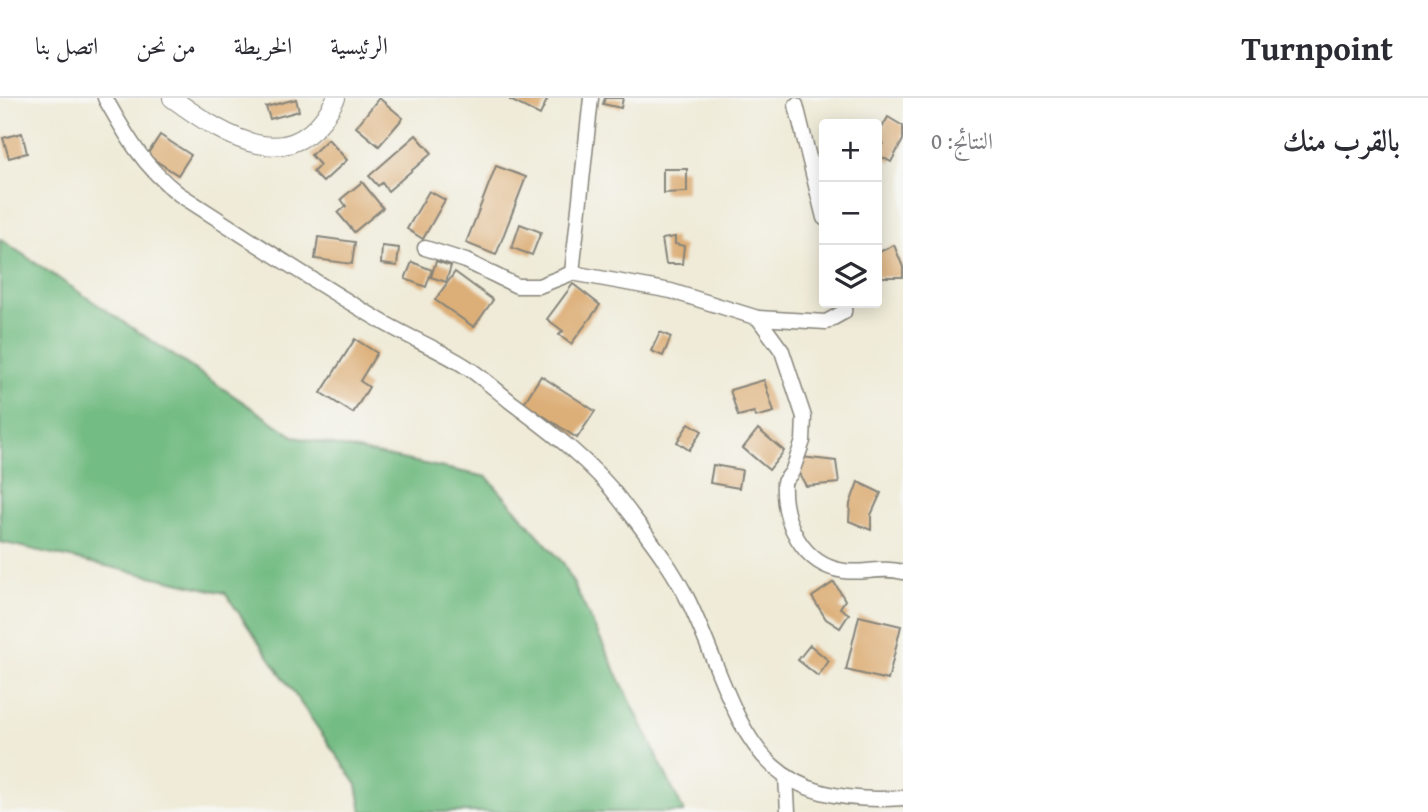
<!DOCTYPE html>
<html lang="ar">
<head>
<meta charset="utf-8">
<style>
  body { margin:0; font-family:"Gentium Book Plus",Amiri,serif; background:#f7f7f7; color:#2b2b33; direction:rtl }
  .controls { position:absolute; right:21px; top:21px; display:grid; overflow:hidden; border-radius:7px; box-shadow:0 4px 18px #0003 }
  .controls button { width:63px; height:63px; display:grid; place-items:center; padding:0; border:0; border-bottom:2px solid #e1e1e2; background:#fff; color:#2b2b33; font:35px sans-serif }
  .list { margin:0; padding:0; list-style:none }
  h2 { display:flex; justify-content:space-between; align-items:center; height:91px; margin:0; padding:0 28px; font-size:30px }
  h2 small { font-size:23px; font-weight:400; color:#7c7c81 }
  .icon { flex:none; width:38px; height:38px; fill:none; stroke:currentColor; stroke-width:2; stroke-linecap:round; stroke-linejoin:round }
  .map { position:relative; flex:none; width:903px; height:714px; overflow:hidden; direction:ltr }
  header { display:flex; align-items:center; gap:42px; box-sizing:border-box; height:98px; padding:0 35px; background:#fff; border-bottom:2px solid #e1e1e2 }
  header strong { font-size:33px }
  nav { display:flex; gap:38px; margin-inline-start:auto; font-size:24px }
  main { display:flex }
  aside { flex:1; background:#fff }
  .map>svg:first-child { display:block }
</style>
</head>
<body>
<header>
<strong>Turnpoint</strong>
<nav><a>الرئيسية</a><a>الخريطة</a><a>من نحن</a><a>اتصل بنا</a></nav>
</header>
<main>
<aside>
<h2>بالقرب منك<small>النتائج: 0</small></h2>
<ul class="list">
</ul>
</aside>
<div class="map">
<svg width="903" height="714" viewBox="0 0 903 714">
  <rect width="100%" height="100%" fill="#f6f6f2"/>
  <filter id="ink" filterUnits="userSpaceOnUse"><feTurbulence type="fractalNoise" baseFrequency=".0143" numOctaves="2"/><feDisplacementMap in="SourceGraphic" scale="14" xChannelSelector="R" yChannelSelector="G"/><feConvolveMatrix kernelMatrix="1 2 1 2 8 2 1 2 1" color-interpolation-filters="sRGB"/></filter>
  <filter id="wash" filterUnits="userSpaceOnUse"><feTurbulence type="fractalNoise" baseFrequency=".00686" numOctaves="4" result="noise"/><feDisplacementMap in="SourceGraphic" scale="28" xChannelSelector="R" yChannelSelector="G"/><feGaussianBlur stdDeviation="1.57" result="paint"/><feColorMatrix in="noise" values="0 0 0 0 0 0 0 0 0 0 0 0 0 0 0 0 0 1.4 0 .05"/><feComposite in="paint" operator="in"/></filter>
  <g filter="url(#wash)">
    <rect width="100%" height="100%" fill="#efebd8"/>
    <polygon fill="#73bc83" stroke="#486c50" stroke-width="2" points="0,141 295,339 487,379 564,466 684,714 362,714 357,687 225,495 0,444"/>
    <g id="blocks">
      <g fill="#ddaf78">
        <polygon points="379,0 403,20 379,48 356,29"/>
        <polygon points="511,0 548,0 540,17 510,2"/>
        <polygon points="605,0 623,0 621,10 603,6"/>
        <polygon points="296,1 299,13 270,21 266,9"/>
        <polygon points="888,19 903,28 903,42 891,64 877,56 883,45 877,39"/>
        <polygon points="22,35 27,55 9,60 3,40"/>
        <polygon points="160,37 191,57 178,77 147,57"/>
        <polygon points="416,37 432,55 388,93 382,85 378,88 369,78"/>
        <polygon points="328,41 347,62 323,84 313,74 320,67 311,57"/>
        <polygon points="496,68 526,79 496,157 466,145"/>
        <polygon points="663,71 687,71 687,94 663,95"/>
        <polygon points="362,84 383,110 354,134 338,115 346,108 341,101"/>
        <polygon points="429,93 445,102 423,141 407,131"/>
        <polygon points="520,126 541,134 532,157 512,150"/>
        <polygon points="318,139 355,144 352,166 315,161"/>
        <polygon points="675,139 675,146 684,148 682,166 666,166 662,141"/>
        <polygon points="894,147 903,169 903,179 877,179 877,155"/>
        <polygon points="382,148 399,150 397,168 381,166"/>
        <polygon points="436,163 451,168 446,184 431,179"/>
        <polygon points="412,164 432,172 426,189 405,181"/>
        <polygon points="455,174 493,202 474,229 435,202"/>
        <polygon points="573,186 600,207 571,246 559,237 563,233 547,221"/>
        <polygon points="660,234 671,239 663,258 651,253"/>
        <polygon points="355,241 377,255 360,283 369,289 353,315 321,295"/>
        <polygon points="541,278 595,313 577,340 524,305"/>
        <polygon points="764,282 774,314 755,319 754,314 738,318 730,292"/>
        <polygon points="689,325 702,333 689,352 677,344"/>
        <polygon points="758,331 784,353 769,372 743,350"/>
        <polygon points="801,359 836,363 839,385 806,388 799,375"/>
        <polygon points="713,367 742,372 739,390 710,385"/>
        <polygon points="858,384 881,395 871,417 871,432 849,423 850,406"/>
        <polygon points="834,484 845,502 840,510 849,516 840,530 826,521 812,499"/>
        <polygon points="859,518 901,528 888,582 846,572"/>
        <polygon points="810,547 829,563 818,578 798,562"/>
      </g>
    </g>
  </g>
  <g filter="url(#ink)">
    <use href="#blocks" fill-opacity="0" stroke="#86847a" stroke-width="2"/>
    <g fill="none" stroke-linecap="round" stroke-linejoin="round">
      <g stroke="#86847a" stroke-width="17">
        <g id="minor">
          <path d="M105,0C127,39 143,68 179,96C246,139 312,183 381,223C408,239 438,251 465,268C481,278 496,292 511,304C550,333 592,364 621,403C645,435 672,468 689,504C743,619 743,711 903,700"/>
          <polyline points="796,7 824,120"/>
          <path d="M425,150L466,163L517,188H539L572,175L671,193L758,220L782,253L804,319L803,343L792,374L784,384C782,423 802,467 844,473C865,476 882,468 903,474"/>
          <polyline points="572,175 591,0"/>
          <polyline points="758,220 826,224 844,214 845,205"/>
          <polyline points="786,678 788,714"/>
        </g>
      </g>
      <g stroke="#86847a" stroke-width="20">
        <path id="tertiary" d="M172,0C228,41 295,83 336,0"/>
      </g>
      <use href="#minor" stroke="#fff" stroke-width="14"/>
      <use href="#tertiary" stroke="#fff" stroke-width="18"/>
    </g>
  </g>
</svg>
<div class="controls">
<button>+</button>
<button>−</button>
<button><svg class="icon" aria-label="layers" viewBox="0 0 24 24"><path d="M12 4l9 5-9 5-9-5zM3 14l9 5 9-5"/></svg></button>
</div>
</div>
</main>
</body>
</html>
